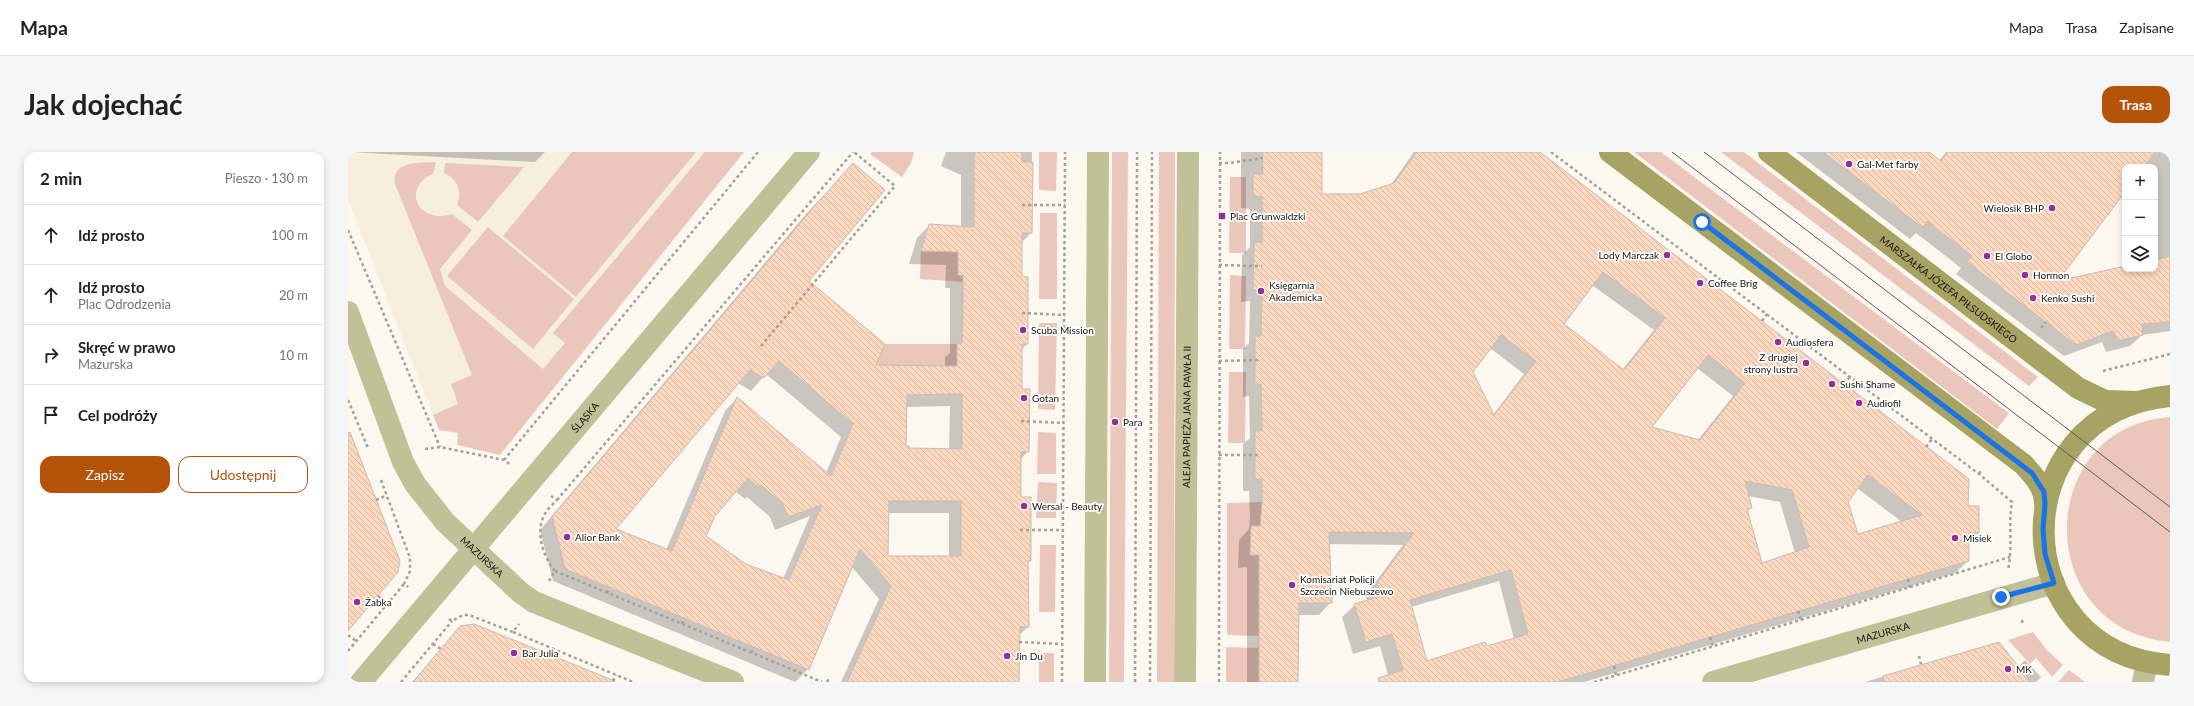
<!DOCTYPE html>
<html lang="pl">
<head>
<meta charset="utf-8">
<style>
  body { margin:0; font-family:Lato,sans-serif; background:#f6f6f6; color:#202124 }
  .controls { position:absolute; right:12px; top:12px; display:grid; overflow:hidden; border-radius:8px; box-shadow:0 2px 6px #0003 }
  .controls button { width:36px; height:36px; display:grid; place-items:center; padding:0; border:0; border-bottom:1px solid #e0e0e0; background:#fff; color:#202124; font:20px sans-serif }
  .stop { position:absolute; width:12px; height:12px; margin:-9px; border:3px solid #1a73e8; border-radius:50%; background:#fff }
  .stop.end { background:#1a73e8; border-color:#fff; box-shadow:0 1px 4px #0008 }
  .list { margin:0; padding:0; list-style:none }
  h2 { display:flex; justify-content:space-between; align-items:center; height:52px; margin:0; padding:0 16px; font-size:17px }
  h2 small { font-size:13px; font-weight:400; color:#757577 }
  .list li { display:grid; grid-template-columns:26px 1fr auto; gap:12px; align-items:center; box-sizing:border-box; height:60px; padding:0 16px; border-top:1px solid #e0e0e0 }
  .list b { display:block; font-size:15px; white-space:nowrap }
  .list p { margin:0; font-size:13px; white-space:nowrap; color:#757577 }
  .list em { font-size:13px; font-style:normal; color:#757577 }
  .actions { display:flex; gap:8px; padding:12px 16px }
  .actions a { flex:1; padding:9px 0; border:1px solid #b45309; border-radius:12px; text-align:center; font-size:14px; color:#b45309 }
  .actions .main { background:#b45309; color:#fff }
  .icon { flex:none; width:22px; height:22px; fill:none; stroke:currentColor; stroke-width:2; stroke-linecap:round; stroke-linejoin:round }
  .map { position:relative; flex:none; width:1822px; height:530px; overflow:hidden; border-radius:12px }
  header { display:flex; align-items:center; gap:24px; box-sizing:border-box; height:56px; padding:0 20px; background:#fff; border-bottom:1px solid #e0e0e0 }
  header strong { font-size:19px }
  nav { display:flex; gap:22px; margin-inline-start:auto; font-size:14px }
  .intro { display:flex; align-items:center; justify-content:space-between; box-sizing:border-box; height:96px; padding:0 24px }
  h1 { margin:0; font-size:28px }
  .button { padding:10px 18px; border-radius:12px; background:#b45309; color:#fff; font-size:14px; font-weight:700 }
  main { display:flex; gap:24px; padding:0 24px }
  aside { flex:1; background:#fff; border-radius:12px; box-shadow:0 2px 6px #0003 }
  .map>svg:first-child { display:block }
</style>
</head>
<body>
<header>
<strong>Mapa</strong>
<nav><a>Mapa</a><a>Trasa</a><a>Zapisane</a></nav>
</header>
<div class="intro"><h1>Jak dojechać</h1><a class="button">Trasa</a></div>
<main>
<aside>
<h2>2 min<small>Pieszo · 130 m</small></h2>
<ul class="list">
<li><svg class="icon" aria-label="ahead" viewBox="0 0 24 24"><path d="M12 20V5M6 11l6-6 6 6"/></svg><div><b>Idź prosto</b></div><em>100 m</em></li>
<li><svg class="icon" aria-label="ahead" viewBox="0 0 24 24"><path d="M12 20V5M6 11l6-6 6 6"/></svg><div><b>Idź prosto</b><p>Plac Odrodzenia</p></div><em>20 m</em></li>
<li><svg class="icon" aria-label="right" viewBox="0 0 24 24"><path d="M7 20v-9h11M14 6l5 5-5 5"/></svg><div><b>Skręć w prawo</b><p>Mazurska</p></div><em>10 m</em></li>
<li><svg class="icon" aria-label="arrive" viewBox="0 0 24 24"><path d="M6 21V4h12l-3 4 3 4H6"/></svg><div><b>Cel podróży</b></div></li>
</ul>
<div class="actions"><a class="main">Zapisz</a><a>Udostępnij</a></div>
</aside>
<div class="map">
<svg width="1822" height="530" viewBox="0 0 1822 530">
  <defs>
    <pattern id="building-back-hatch" width="6" height="6" patternUnits="userSpaceOnUse"><rect width="6" height="6" fill="#fbd8be"/><path d="M-1 5l2 2M0 0l6 6M5-1l2 2" fill="none" stroke="#d6b8a2"/></pattern>
  </defs>
  <rect width="100%" height="100%" fill="#fdf8ef"/>
  <polygon fill="#f7efde" points="0,0 396,0 160,291 91,278 0,49"/>
  <g fill="#ebc6bb">
    <polygon points="224,0 348,0 228,145 155,84"/>
    <path d="M357,0H396L152,303L109,293L110,281L91,278L85,263L110,252L103,232L124,223L47,32C43,8 73,11 88,10L85,22C52,36 71,73 104,62L124,78L92,117L97,134L195,217L217,191L205,181Z"/>
    <polygon points="524,0 566,0 563,11 554,25 522,2"/>
    <polygon points="691,0 709,0 708,39 691,38"/>
    <polygon points="764,0 780,0 776,530 761,530"/>
    <polygon points="811,0 827,0 826,530 809,530"/>
    <polygon points="1286,0 1313,0 1661,261 1649,277"/>
    <polygon points="1373,0 1396,0 1690,225 1681,234"/>
    <path d="M97,11L176,15L130,70L109,53C114,39 110,27 96,21Z"/>
    <polygon points="882,25 898,25 898,101 881,101"/>
    <polygon points="692,61 709,61 709,147 691,147"/>
    <polygon points="140,75 226,147 185,197 99,124"/>
    <polygon points="573,99 610,100 610,123 615,124 615,130 572,127"/>
    <polygon points="882,123 898,124 897,197 881,197"/>
    <polygon points="691,171 709,171 707,258 690,257"/>
    <polygon points="537,192 609,192 609,214 528,213"/>
    <polygon points="881,220 898,220 897,291 880,291"/>
    <path d="M1822,265V490C1684,478 1685,275 1822,265Z"/>
    <polygon points="690,280 708,281 708,322 689,322"/>
    <polygon points="690,330 709,331 708,366 688,366"/>
    <polygon points="914,350 912,374 903,374 902,403 911,403 911,484 879,483 879,351"/>
    <polygon points="692,393 708,393 707,460 691,460"/>
    <polygon points="1685,480 1698,497 1715,513 1704,525 1688,506 1682,512 1660,488"/>
    <polygon points="878,495 911,496 911,530 878,530"/>
    <rect x="691" y="501" width="15" height="29"/>
    <polygon points="1721,518 1737,530 1710,530"/>
  </g>
  <g fill="#0003" fill-rule="evenodd">
    <polygon points="0,0 197,0 187,10"/>
    <path d="M598,0H684L683,81L673,91V125L679,192L673,198V238L680,299L672,308V346L682,408L679,411L680,475L670,484V530H493L531,447L503,414L460,517L447,530L205,429L192,378L458,62L505,12L460,129L527,214L597,215V205L602,201V136H597L598,113L561,112L569,86L582,73L613,75V23L593,14ZM418,222L493,285L478,321L389,246L377,259L318,398L267,377L390,231L403,239ZM602,254L601,298L560,297L557,295V255ZM387,339L397,347L399,345L422,365L427,378L462,364L435,427L398,413L357,385L366,364ZM540,361H601V405H539Z"/>
    <path d="M893,0H973V43L1019,42L1042,34L1066,0H1192L1619,355H1630V381L1620,392V409L1607,421L1236,530H1042L1032,494L1005,502L994,465L1007,453L1019,449L1017,444L1055,393L980,392L983,450L971,463H950L949,530H899V415L890,416L891,388L901,377L902,363L901,339H895V292L902,286L901,244L895,245V197L901,191L902,149L893,150L894,103L902,95V57L893,56ZM1244,133L1306,178L1274,218L1214,172ZM1142,196L1176,222L1145,263L1124,220ZM1349,216L1385,244L1350,288L1302,276ZM1509,336L1554,370L1509,384L1499,350ZM1400,344L1432,350L1447,401L1413,412L1399,360L1403,356ZM1151,429L1166,487L1078,511L1063,455Z"/>
    <path d="M1448,0H1568L1591,9L1598,0H1822V179L1794,183L1782,194L1758,200L1754,190L1716,204L1608,122L1613,116L1568,81L1562,87ZM1800,8L1799,15H1807V117H1777V110L1776,116L1707,130L1777,38V15H1795Z"/>
    <polygon points="113,475 265,530 64,530"/>
    <polygon points="1650,491 1670,515 1677,508 1693,525 1688,530 1517,530"/>
  </g>
  <g fill="url(#building-back-hatch)" stroke="#c5bdb6" fill-rule="evenodd">
    <path d="M626,0H674V10H685L684,81H674V124L680,125V192H674V237H682L681,300H673V345H683V409H680L681,475H672L671,530H499L543,434L512,397L461,518L217,417L204,365L471,49L505,11L537,38L461,129L537,192L528,213L609,214V192L614,191L615,157V124L610,123V100L573,99L581,72L626,75ZM431,209L505,272L483,324L389,245L324,399L268,377L402,218L416,226ZM614,242V297L561,296V294H558L559,243ZM400,326L410,335L413,333L435,352L440,365L474,353L441,428L398,412L358,384L367,364ZM541,349H613V404H540Z"/>
    <path d="M914,0H974V42H1012L1046,31L1069,0H1192L1621,327L1620,354H1631V381H1621V409L1210,530H1031L1030,526L1055,518L1044,482L1018,490L1006,452L1034,444L1029,431L1066,381L981,380L984,451H951L950,530H911V403H902L903,374H912L914,350V327H907V279H914L913,232L907,233V184H913L914,137L905,138L906,90H914V45L905,44V22H915ZM1255,120L1317,166L1276,218L1216,172ZM1153,183L1188,209L1146,263L1125,220ZM1360,203L1397,231L1379,254L1352,288L1304,275ZM1520,323L1574,363L1510,382L1500,350ZM1397,329L1444,338L1461,395L1414,411L1399,357L1404,356ZM1163,418L1180,482L1139,494L1137,490L1079,509L1062,448Z"/>
    <polygon points="1475,0 1581,0 1593,9 1600,0 1807,0 1796,15 1777,15 1777,40 1710,129 1777,114 1777,117 1807,117 1807,108 1822,104 1822,170 1794,172 1795,183 1770,189 1765,179 1728,193 1619,110 1624,104 1579,69 1575,76"/>
    <polygon points="2,280 52,409 50,420 0,479 0,281"/>
    <polygon points="126,472 267,529 267,530 65,530 112,474"/>
    <polygon points="1651,490 1683,530 1536,530 1535,524"/>
  </g>
  <g fill="none" stroke-linecap="round" stroke-linejoin="round">
    <g stroke="#a4a09a" stroke-width="2.5" stroke-dasharray="3 3" stroke-linecap="butt">
      <path d="M1203,0L1631,322L1664,350C1660,373 1665,395 1660,418"/>
      <polyline points="871,11 882,11 915,6"/>
      <polyline points="674,53 717,53"/>
      <polyline points="0,78 92,295"/>
      <polyline points="871,113 914,114"/>
      <polyline points="674,161 716,163"/>
      <polyline points="1414,169 1419,162"/>
      <polyline points="1693,176 1698,170"/>
      <polyline points="413,194 547,34 506,0"/>
      <polyline points="871,209 913,208"/>
      <polyline points="1755,219 1822,202"/>
      <polyline points="1496,232 1502,225"/>
      <polyline points="0,248 20,296"/>
      <polyline points="673,269 716,271"/>
      <polyline points="1578,295 1584,287"/>
      <polyline points="77,297 92,295 156,308 163,313"/>
      <polyline points="871,303 913,303"/>
      <polyline points="156,308 410,0"/>
      <polyline points="1631,322 1634,317"/>
      <polyline points="33,328 62,406 62,419 56,432 60,435"/>
      <polyline points="28,348 39,343"/>
      <polyline points="209,348 505,0"/>
      <polyline points="672,378 715,378"/>
      <polyline points="207,419 474,530"/>
      <polyline points="1560,427 1562,436"/>
      <path d="M201,429L207,419C196,407 188,382 195,366C197,359 204,353 209,348L203,344"/>
      <polyline points="259,441 262,435"/>
      <polyline points="30,444 39,452"/>
      <polyline points="1450,459 1453,468"/>
      <polyline points="101,467 104,469 115,463 121,463 165,480 171,472"/>
      <polyline points="1674,468 1675,474"/>
      <polyline points="334,472 336,466"/>
      <polyline points="165,480 285,530"/>
      <polyline points="0,483 8,489"/>
      <polyline points="1362,485 1365,495"/>
      <polyline points="671,490 714,492"/>
      <polyline points="85,492 93,497"/>
      <polyline points="0,499 56,432"/>
      <polyline points="403,501 406,495"/>
      <polyline points="1571,504 1573,512"/>
      <polyline points="1266,514 1268,523"/>
      <polyline points="265,529 268,523"/>
      <polyline points="53,530 104,469"/>
      <polyline points="479,530 481,526"/>
      <polyline points="714,530 717,0"/>
      <polyline points="787,530 789,0"/>
      <polyline points="802,530 804,0"/>
      <polyline points="871,530 872,0"/>
      <polyline points="1246,530 1662,405"/>
    </g>
    <g stroke="#c1c096" stroke-width="22">
      <path id="s1" d="M0,160L55,310L67,332L97,370L173,441L186,450L385,530"/>
      <path id="s2" d="M13,530L461,0"/>
      <path id="s3" d="M1365,530L1706,431"/>
      <polyline points="1795,530 1799,510"/>
    </g>
    <g stroke="#c1c096" stroke-width="22">
      <polyline points="747,530 750,0"/>
      <path id="s4" d="M837,530L840,0"/>
    </g>
    <g stroke="#a6a363" stroke-width="22">
      <path d="M1262,0L1675,312C1686,324 1697,335 1697,352"/>
      <path id="s5" d="M1421,0L1730,236L1757,249L1789,250"/>
      <path d="M1822,244C1651,261 1656,501 1822,513"/>
    </g>
    <g stroke="#5e5b56" stroke-width="1">
      <polyline points="1324,0 1822,380"/>
      <polyline points="1356,0 1822,355"/>
    </g>
  </g>
  <g fill="none" stroke-linecap="round" stroke-linejoin="round">
    <polyline stroke="#1a73e8" stroke-width="5" points="1354,70 1684,321 1696,340 1697,352 1695,377 1697,402 1706,431 1653,445"/>
  </g>
  <g fill="#933097" stroke="#fff" stroke-width="1.5">
    <circle cx="1501" cy="12" r="4"/>
    <circle cx="1704" cy="56" r="4"/>
    <rect x="870" y="60" width="8" height="8" rx="2"/>
    <circle cx="1319" cy="103" r="4"/>
    <circle cx="1639" cy="104" r="4"/>
    <circle cx="1677" cy="123" r="4"/>
    <circle cx="1352" cy="131" r="4"/>
    <circle cx="913" cy="139" r="4"/>
    <circle cx="1685" cy="146" r="4"/>
    <circle cx="675" cy="178" r="4"/>
    <circle cx="1430" cy="190" r="4"/>
    <circle cx="1458" cy="211" r="4"/>
    <circle cx="1484" cy="232" r="4"/>
    <circle cx="676" cy="246" r="4"/>
    <circle cx="1511" cy="251" r="4"/>
    <circle cx="767" cy="270" r="4"/>
    <circle cx="676" cy="354" r="4"/>
    <circle cx="219" cy="385" r="4"/>
    <circle cx="1607" cy="386" r="4"/>
    <circle cx="944" cy="433" r="4"/>
    <circle cx="9" cy="450" r="4"/>
    <circle cx="166" cy="501" r="4"/>
    <circle cx="659" cy="504" r="4"/>
    <circle cx="1660" cy="517" r="4"/>
  </g>
  <g text-anchor="middle" stroke-width="3.5" stroke-linejoin="round" paint-order="stroke">
    <g font-size="10" fill="#161411" stroke="#fff" text-anchor="start">
      <text x="1509" y="16">Gal-Met farby</text>
      <text x="1696" y="60" text-anchor="end">Wielosik BHP</text>
      <text x="882" y="68">Plac Grunwaldzki</text>
      <text x="1311" y="107" text-anchor="end">Lody Marczak</text>
      <text x="1647" y="108">El Globo</text>
      <text x="1685" y="127">Hormon</text>
      <text x="1360" y="135">Coffee Brig</text>
      <text x="921" y="137">Księgarnia<tspan x="921" dy="12">Akademicka</tspan></text>
      <text x="1693" y="150">Kenko Sushi</text>
      <text x="683" y="182">Scuba Mission</text>
      <text x="1438" y="194">Audiosfera</text>
      <text x="1450" y="209" text-anchor="end">Z drugiej<tspan x="1450" dy="12">strony lustra</tspan></text>
      <text x="1492" y="236">Sushi Shame</text>
      <text x="684" y="250">Gotan</text>
      <text x="1519" y="255">Audiofil</text>
      <text x="775" y="274">Para</text>
      <text x="684" y="358">Wersal - Beauty</text>
      <text x="227" y="389">Alior Bank</text>
      <text x="1615" y="390">Misiek</text>
      <text x="952" y="431">Komisariat Policji<tspan x="952" dy="12">Szczecin Niebuszewo</tspan></text>
      <text x="17" y="454">Żabka</text>
      <text x="174" y="505">Bar Julia</text>
      <text x="667" y="508">Jin Du</text>
      <text x="1668" y="521">MK</text>
    </g>
    <g font-size="10" fill="#161411" stroke="#fff">
      <text dy="4" stroke="none"><textPath href="#s5" startOffset="226">MARSZAŁKA JÓZEFA PIŁSUDSKIEGO</textPath></text>
      <text dy="4" stroke="none"><textPath href="#s2" startOffset="347">ŚLĄSKA</textPath></text>
      <text dy="4" stroke="none"><textPath href="#s4" startOffset="265">ALEJA PAPIEŻA JANA PAWŁA II</textPath></text>
      <text dy="4" stroke="none"><textPath href="#s1" startOffset="284">MAZURSKA</textPath></text>
      <text dy="4" stroke="none"><textPath href="#s3" startOffset="177">MAZURSKA</textPath></text>
    </g>
  </g>
</svg>
<div class="controls">
<button>+</button>
<button>−</button>
<button><svg class="icon" aria-label="layers" viewBox="0 0 24 24"><path d="M12 4l9 5-9 5-9-5zM3 14l9 5 9-5"/></svg></button>
</div>
<div class="stop" style="left:1354px;top:70px"></div>
<div class="stop end" style="left:1653px;top:445px"></div>
</div>
</main>
</body>
</html>
